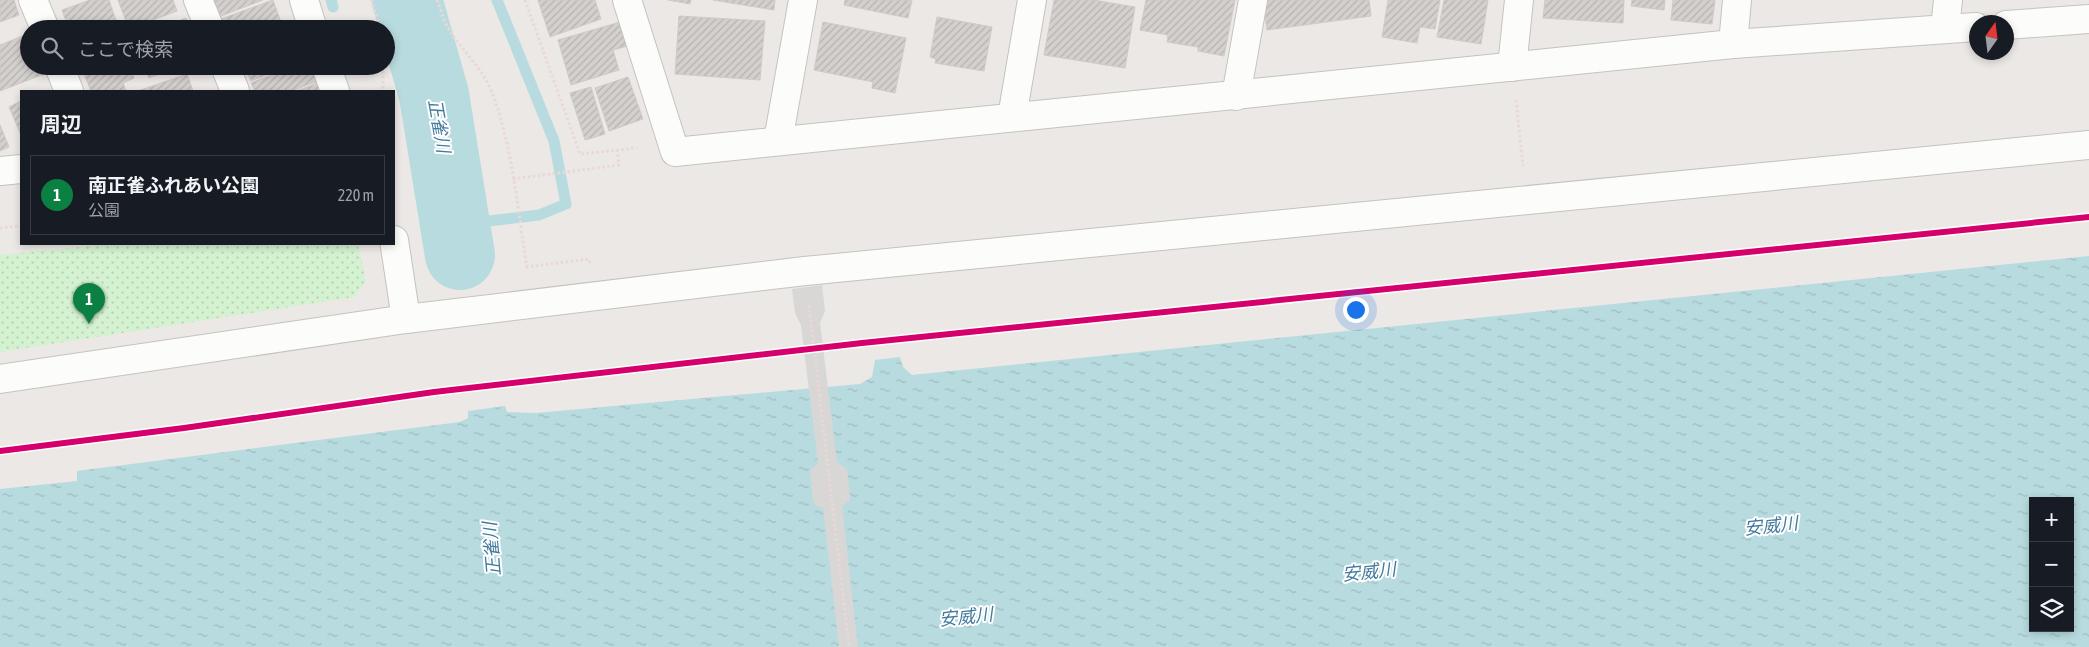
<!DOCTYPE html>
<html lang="ja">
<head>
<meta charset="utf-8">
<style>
  body { margin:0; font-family:"Asap Condensed","Noto Sans JP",sans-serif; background:#242831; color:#f1f3f6 }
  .controls { position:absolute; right:15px; bottom:15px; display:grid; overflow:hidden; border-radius:0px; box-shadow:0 2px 8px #0003 }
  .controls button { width:45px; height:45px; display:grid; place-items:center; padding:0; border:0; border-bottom:1px solid #363941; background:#171b24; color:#f1f3f6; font:25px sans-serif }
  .compass { position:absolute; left:1969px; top:15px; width:45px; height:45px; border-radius:50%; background:#171b24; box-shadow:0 2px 8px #0003; rotate:14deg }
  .you { position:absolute; left:1355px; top:309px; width:18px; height:18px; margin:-12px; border:4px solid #fff; border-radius:50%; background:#1a73e8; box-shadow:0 0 0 8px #1a73e833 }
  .badge { display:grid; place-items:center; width:32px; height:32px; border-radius:50%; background:#0b8043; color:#fff; font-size:16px; font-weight:700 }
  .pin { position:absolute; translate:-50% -41px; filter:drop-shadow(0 1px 2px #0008) }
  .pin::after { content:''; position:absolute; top:26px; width:18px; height:15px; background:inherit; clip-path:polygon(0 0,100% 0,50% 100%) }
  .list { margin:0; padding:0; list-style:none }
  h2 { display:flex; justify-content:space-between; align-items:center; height:65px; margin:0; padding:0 20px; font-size:21px }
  h2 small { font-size:16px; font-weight:400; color:#9ea1a6 }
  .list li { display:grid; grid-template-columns:32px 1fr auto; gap:15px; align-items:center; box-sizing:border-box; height:80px; margin:0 10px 10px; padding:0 10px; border:1px solid #363941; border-radius:0px }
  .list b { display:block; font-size:19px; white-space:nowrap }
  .list p { margin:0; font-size:16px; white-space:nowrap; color:#9ea1a6 }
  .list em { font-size:16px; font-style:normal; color:#9ea1a6 }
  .icon { flex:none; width:28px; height:28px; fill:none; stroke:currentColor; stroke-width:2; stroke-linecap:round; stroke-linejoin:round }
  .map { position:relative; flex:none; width:2089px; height:647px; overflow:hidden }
  .search { position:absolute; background:#171b24; box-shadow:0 2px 8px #0003; left:20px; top:20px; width:375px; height:55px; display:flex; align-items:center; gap:12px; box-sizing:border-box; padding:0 18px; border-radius:28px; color:#9ea1a6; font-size:19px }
  .panel { position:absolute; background:#171b24; box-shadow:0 2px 8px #0003; left:20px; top:90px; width:375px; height:155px; border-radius:0px }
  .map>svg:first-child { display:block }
</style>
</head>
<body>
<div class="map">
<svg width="2089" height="647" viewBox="0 0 2089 647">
  <defs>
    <pattern id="park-dots" width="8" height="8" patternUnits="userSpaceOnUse" patternTransform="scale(1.25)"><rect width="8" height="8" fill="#d4f1d0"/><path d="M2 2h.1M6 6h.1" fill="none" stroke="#b6ceb2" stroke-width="1.8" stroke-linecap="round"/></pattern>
    <pattern id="water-ripples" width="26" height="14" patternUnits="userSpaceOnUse" patternTransform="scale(1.25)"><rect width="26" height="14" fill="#b8dbdf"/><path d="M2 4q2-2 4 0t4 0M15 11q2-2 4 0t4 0" fill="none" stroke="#9ebcbf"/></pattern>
    <pattern id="building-hatch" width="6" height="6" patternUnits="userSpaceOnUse" patternTransform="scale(1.25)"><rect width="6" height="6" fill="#d4d0ce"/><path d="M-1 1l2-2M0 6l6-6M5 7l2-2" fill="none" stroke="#b6b2b0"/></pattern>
  </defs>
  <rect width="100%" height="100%" fill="#ebe8e5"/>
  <polygon fill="url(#park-dots)" points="109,244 358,244 366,281 354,297 0,352 0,255"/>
  <path fill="url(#water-ripples)" fill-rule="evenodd" d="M2089,256V647H0V489L77,481V471L460,422L468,418V411L505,406L507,412L536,413L860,384L872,377L875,360L900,357L903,367L912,375ZM2033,501H2070V628H2033Z"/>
  <polygon fill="#d8d7d5" points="822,285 825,311 820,323 837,462 847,469 850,496 849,501 842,506 858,647 839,647 823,508 815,505 813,500 810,470 818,464 801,325 795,313 792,289"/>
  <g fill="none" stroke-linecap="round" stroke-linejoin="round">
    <g stroke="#b8dbdf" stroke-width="11">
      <polyline points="331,0 333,7"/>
      <polyline points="455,225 539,215 566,204 554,141 497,0"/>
    </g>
    <polyline stroke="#b8dbdf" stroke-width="70" points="407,0 434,95 460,255"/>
  </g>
  <g fill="url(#building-hatch)" stroke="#cecac7">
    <polygon points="0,0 14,0 19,15 0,22"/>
    <polygon points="90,0 109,0 119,29 69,29 62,10"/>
    <polygon points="118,0 173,0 177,11 129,29"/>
    <polygon points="214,0 263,0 221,16"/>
    <polygon points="273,0 281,22 264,29 224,29 221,19"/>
    <polygon points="538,0 595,0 601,19 550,37"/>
    <polygon points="668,0 691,0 690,4"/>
    <polygon points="713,0 775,0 774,10"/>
    <polygon points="845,0 912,0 908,18 844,5"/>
    <polygon points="1054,0 1094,0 1135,7 1125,68 1044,55"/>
    <polygon points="1146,0 1235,0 1224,56 1198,51 1198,47 1167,42 1168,35 1140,30"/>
    <polygon points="1263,0 1369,0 1371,16 1267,30"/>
    <polygon points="1388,0 1440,0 1435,29 1420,27 1417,43 1382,37"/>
    <polygon points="1444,0 1488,0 1481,44 1437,37"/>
    <polygon points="1545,0 1624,0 1623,23 1543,18"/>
    <polygon points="1632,0 1665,0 1664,10 1631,6"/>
    <polygon points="1673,0 1715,0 1712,24 1671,20"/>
    <polygon points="679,16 765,21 760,80 675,74"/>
    <polygon points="937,17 992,27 984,71 935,63 936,59 930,57"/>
    <polygon points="186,18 190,29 158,29"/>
    <polygon points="297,19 301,29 272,29"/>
    <polygon points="620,22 628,46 613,50 619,70 571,85 558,40"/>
    <polygon points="823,22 906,38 895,93 872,88 873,82 814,70"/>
    <polygon points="28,34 29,66 41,66 44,74 0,91 0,45"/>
    <polygon points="81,66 130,66 134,78 123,83 126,91 91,91"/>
    <polygon points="144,66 177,66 177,67 149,78"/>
    <polygon points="244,66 288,66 251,81"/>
    <polygon points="295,66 316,66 321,80 291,91 255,91 251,83"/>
    <polygon points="187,74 193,91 138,91"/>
    <polygon points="628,77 643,119 609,131 595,88"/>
    <polygon points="320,82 323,91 297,91"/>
    <polygon points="591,87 605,134 585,140 570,93"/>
    <polygon points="21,101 21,135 9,107"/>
    <polygon points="0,125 9,147 0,151"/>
  </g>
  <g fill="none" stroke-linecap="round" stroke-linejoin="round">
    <g stroke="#c4c3c1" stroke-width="30">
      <g id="street">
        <polyline points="33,0 45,29"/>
        <polyline points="198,0 210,29"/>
        <polyline points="304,0 313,29"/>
        <polyline points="627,0 675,152 1733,44 1976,27"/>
        <polyline points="2006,25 2089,19"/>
        <polyline points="1945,29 1948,0"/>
        <polyline points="1733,44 1737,0"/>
        <polyline points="59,66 69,91"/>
        <polyline points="225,66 235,91"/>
        <polyline points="326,66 335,91"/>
        <polyline points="1512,67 1519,0"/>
        <polyline points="1236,96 1253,0"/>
        <polyline points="1012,117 1032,0"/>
        <polyline points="778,141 803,0"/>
        <polyline points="0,171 21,169"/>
        <polyline points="394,240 406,319"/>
        <polyline points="0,379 406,319 805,271 2089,145"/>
      </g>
    </g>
    <g stroke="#ead8d8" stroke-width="3" stroke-dasharray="2.5 2.5" stroke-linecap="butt">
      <polyline points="371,0 381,29"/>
      <path d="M437,0C440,7 442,15 445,22C456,45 479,63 490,88C513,144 517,208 527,268"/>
      <polyline points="525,0 580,154 637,148"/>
      <polyline points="383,66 383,91"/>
      <polyline points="1516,100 1523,166"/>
      <polyline points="513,179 619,165 617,150"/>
      <polyline points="0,228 21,226"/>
      <polyline points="526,267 589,259 590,263"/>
      <polyline points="809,305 849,647"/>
    </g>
    <use href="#street" stroke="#fcfcfb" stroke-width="28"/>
    <g stroke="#fff" stroke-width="9">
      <polyline id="cycleway" points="0,451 184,428 434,392 862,343 2089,217"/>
    </g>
    <use href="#cycleway" stroke="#d6006c" stroke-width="6"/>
  </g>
  <g text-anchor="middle" stroke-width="4" stroke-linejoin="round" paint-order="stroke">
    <g font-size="18" font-style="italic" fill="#437b9c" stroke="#fff">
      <text transform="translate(439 126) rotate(80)" y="6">正雀川</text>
      <text transform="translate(1771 526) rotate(-6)" y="6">安威川</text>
      <text transform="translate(492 549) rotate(-95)" y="6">正雀川</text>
      <text transform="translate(1369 572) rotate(-6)" y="6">安威川</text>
      <text transform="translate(966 617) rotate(-6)" y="6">安威川</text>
    </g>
  </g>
</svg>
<div class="controls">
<button>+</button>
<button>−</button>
<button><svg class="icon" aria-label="layers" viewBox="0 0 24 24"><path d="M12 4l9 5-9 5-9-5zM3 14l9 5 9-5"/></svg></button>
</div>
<svg class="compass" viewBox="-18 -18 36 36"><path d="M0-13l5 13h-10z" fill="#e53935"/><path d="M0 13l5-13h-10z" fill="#9ea1a6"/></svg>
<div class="you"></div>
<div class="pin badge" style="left:89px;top:324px">1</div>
<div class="search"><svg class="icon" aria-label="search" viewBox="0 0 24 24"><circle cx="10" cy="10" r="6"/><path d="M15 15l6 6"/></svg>ここで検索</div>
<section class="panel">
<h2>周辺<small></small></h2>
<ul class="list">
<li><span class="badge">1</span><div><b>南正雀ふれあい公園</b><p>公園</p></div><em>220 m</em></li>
</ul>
</section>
</div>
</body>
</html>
